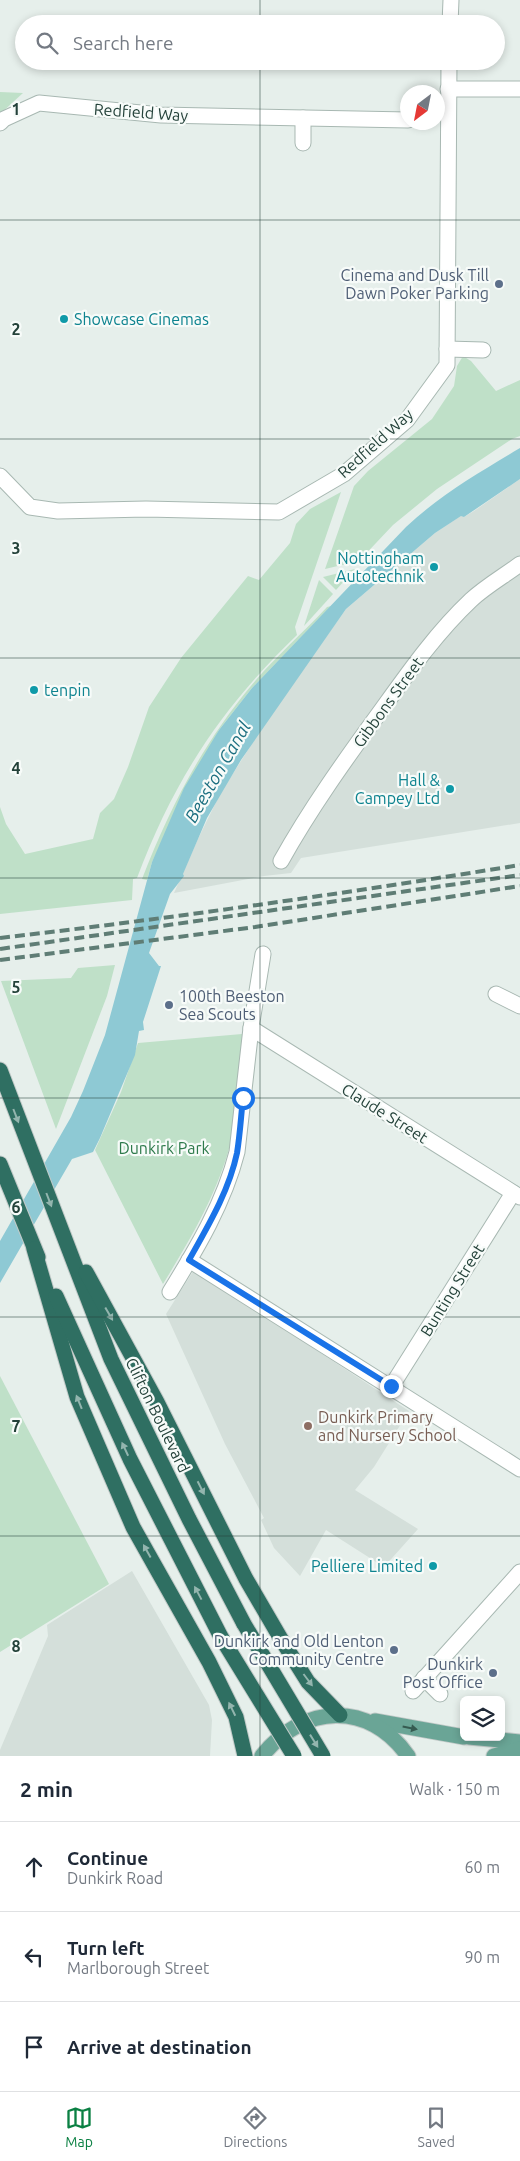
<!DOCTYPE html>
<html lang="en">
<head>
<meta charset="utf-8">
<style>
  body { margin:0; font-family:Ubuntu,sans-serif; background:#f2f2f3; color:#1f2937 }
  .controls { position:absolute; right:15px; bottom:15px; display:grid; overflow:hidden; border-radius:8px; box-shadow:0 2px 8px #0003 }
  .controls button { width:45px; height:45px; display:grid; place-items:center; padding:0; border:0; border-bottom:1px solid #e0e1e3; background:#fff; color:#1f2937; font:25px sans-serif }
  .compass { position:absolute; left:400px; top:85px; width:45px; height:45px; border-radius:50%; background:#fff; box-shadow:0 2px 8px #0003; rotate:212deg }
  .stop { position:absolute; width:15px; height:15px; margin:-11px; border:4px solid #1a73e8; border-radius:50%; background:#fff }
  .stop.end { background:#1a73e8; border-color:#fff; box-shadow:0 1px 5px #0008 }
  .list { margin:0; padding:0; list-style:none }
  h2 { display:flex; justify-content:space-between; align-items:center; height:65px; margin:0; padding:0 20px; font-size:21px }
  h2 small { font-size:16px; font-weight:400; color:#747a83 }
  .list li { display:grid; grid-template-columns:32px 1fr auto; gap:15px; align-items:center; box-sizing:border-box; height:90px; padding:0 20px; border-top:1px solid #e0e1e3 }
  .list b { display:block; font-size:19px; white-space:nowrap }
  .list p { margin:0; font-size:16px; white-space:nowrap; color:#747a83 }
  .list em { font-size:16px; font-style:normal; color:#747a83 }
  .icon { flex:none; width:28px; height:28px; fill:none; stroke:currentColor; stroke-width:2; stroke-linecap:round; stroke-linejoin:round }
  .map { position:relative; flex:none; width:520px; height:1756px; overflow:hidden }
  .search { position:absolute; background:#fff; box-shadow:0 2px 8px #0003; left:15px; right:15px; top:15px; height:55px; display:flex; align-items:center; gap:12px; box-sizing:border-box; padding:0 18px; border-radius:28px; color:#747a83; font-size:19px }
  .sheet { height:335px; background:#fff }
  nav { display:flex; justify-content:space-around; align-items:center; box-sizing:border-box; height:70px; border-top:1px solid #e0e1e3; background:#fff; font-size:14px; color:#747a83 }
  nav a { display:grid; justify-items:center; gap:2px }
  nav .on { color:#0b8043 }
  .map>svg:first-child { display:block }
</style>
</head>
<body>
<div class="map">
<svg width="520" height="1756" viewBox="0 0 520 1756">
  <rect width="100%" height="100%" fill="#e6efeb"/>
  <g fill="#d4dfda">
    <polygon points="520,479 520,823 301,858 291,873 264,876 174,893 197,841 220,794 267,720 346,609 435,533 462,515 464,517 474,511"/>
    <polygon points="194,1270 409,1411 374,1467 355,1490 418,1529 384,1567 326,1530 300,1576 274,1548 261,1520 264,1518 225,1444 166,1314"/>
    <polygon points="132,1571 209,1705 212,1720 210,1756 0,1756 0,1750 48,1636 47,1625"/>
  </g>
  <g fill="#bfe0c8">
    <polygon points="0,92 23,93 0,114"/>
    <polygon points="463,356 471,361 496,391 520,380 520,436 512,439 437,489 393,525 359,561 325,569 354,486 368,471 432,419 454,386 457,366"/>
    <path d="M341,492L295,627L297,635C221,708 174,780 137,878L133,879L132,900L0,914V807L6,824L25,854L93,839L100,813L114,799L128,767L149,707L181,658L248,576L259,580L290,543L296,524L310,509Z"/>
    <polygon points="355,569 336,590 323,577"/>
    <polygon points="319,580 333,594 304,626"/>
    <path d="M331,606L252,688L219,730L152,862L147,880L142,879C169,809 202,745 250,687C273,659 302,634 327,607Z"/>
    <polygon points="115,965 107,996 56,1129 1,981 71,978 78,968"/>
    <path d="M242,1034C240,1065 241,1098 234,1129C222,1186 193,1235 163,1284L95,1150L121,1092L138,1043Z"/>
    <polygon points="0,1376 109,1584 0,1652"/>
  </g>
  <path fill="#8ec9d4" d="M520,448V479L464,517L461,516L435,533L346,609L241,760L207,818L183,874L184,876L170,894L149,953L159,966H161L143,1022L144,1030L139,1031L135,1055L100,1138L93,1152L72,1159L0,1283V1241L71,1117L83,1091L105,1035L152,862L184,788L219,730L252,688L406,527C440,495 480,472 520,448Z"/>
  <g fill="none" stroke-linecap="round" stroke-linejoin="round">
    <g stroke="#a8b8b2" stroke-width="17">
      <g id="street">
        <polyline points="450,24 451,0"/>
        <polyline points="448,89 520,89"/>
        <polyline points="303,118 303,143"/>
        <polyline points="0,123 4,119 39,103 161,115 408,120"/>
        <polyline points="447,349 483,350"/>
        <polyline points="0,476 30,507 58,511 146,509 279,512 344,474 407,420 447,365 449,61"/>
        <path d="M281,861C310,809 345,760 380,712C408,673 436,633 471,600C486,586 504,576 520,564"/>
        <polyline points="496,994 520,1006"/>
        <polyline points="251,1028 520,1197"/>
        <polyline points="189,1260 520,1469"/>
        <path d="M170,1292C197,1248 224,1203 237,1152L251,1028L263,954"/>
        <polyline points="391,1387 513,1193"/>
        <polyline points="424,1678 440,1694"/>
        <polyline points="413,1691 520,1572"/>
      </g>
    </g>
    <g stroke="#c2cac8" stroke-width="17">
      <g id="primary">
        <polyline points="375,1721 464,1737"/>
        <polyline points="469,1737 520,1742"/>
        <path d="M262,1756C303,1704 369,1700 408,1756"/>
        <polyline points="494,1756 520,1749"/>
      </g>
    </g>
    <g stroke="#c2cac8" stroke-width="17">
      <g id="highway">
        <polyline points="0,1070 111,1359 189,1519 244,1624"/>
        <polyline points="0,1164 38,1257"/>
        <polyline points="34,1249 77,1397 133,1527 209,1662 236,1717 245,1756"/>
        <polyline points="86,1272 157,1402 246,1579 281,1639 308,1682 340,1715"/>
        <polyline points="56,1296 130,1459 221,1637"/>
      </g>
    </g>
    <use href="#street" stroke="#fff" stroke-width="15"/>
    <use href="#primary" stroke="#6aa596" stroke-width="15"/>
    <use href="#highway" stroke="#2f6f62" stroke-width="15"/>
    <g stroke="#5f7d75" stroke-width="4" stroke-dasharray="10 5" stroke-linecap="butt">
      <path d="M0,938C174,918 347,893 520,865"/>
      <polyline points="0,949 520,875"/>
      <polyline points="0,960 255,927 520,886"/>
    </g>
    <g stroke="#c2cac8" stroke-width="17" stroke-linecap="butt">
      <g id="highway-bridge">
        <polyline points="244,1624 323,1756"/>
        <polyline points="221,1637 294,1756"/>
      </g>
    </g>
    <use href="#highway-bridge" stroke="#2f6f62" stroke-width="15"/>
  </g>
  <defs><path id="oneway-solid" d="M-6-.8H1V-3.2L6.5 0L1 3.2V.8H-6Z" transform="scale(1.25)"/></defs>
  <g fill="#93b5ae">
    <use href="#oneway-solid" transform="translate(16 1116) rotate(69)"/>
    <use href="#oneway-solid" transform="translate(49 1200) rotate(69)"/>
    <use href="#oneway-solid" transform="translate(109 1314) rotate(60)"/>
    <use href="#oneway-solid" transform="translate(79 1402) rotate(-112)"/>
    <use href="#oneway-solid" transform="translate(125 1449) rotate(-115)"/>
    <use href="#oneway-solid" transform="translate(201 1488) rotate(63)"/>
    <use href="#oneway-solid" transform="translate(147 1551) rotate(-119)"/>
    <use href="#oneway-solid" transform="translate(198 1593) rotate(-118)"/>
    <use href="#oneway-solid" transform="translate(308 1680) rotate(53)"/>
    <use href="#oneway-solid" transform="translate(232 1709) rotate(-116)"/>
    <use href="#oneway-solid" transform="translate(314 1741) rotate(58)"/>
  </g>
  <use fill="#365b51" href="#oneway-solid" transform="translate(410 1728) rotate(11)"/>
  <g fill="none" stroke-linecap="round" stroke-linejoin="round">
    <path stroke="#1a73e8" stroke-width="6" d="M243,1098C241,1116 240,1135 237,1153C229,1191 208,1226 189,1260L391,1386"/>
  </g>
  <path fill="none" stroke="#24423a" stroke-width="1" stroke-opacity="0.55" d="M260,0V24M260,61V1756M0,220H520M0,439H520M0,658H520M0,878H520M0,1098H520M0,1317H520M0,1536H520"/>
  <g fill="#5c6f8a" stroke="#f7fbf9" stroke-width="2">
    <circle cx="499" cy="284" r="5"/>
    <circle cx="169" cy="1005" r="5"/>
    <circle cx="394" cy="1650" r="5"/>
    <circle cx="493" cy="1673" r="5"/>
  </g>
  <g fill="#0f9aa8" stroke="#f7fbf9" stroke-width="2">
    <circle cx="64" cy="319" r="5"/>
    <circle cx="434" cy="567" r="5"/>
    <circle cx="34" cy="690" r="5"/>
    <circle cx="450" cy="789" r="5"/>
    <circle cx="433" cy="1566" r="5"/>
  </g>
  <circle fill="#8d6e63" stroke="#f7fbf9" stroke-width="2" cx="308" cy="1426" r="5"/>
  <g text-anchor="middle" stroke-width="4.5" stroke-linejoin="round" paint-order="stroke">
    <g font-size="16" fill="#24423a" stroke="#f7fbf9">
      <text transform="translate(141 112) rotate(4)" y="6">Redfield Way</text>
      <text transform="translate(375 443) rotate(-42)" y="6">Redfield Way</text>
      <text transform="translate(388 702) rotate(-54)" y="6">Gibbons Street</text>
      <text transform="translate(385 1113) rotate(32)" y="6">Claude Street</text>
      <text transform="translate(452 1290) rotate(-58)" y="6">Bunting Street</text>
      <text transform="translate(158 1415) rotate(64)" y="6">Clifton Boulevard</text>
    </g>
    <g font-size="16" fill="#4e5e75" stroke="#f7fbf9" text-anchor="end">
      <text x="489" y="281">Cinema and Dusk Till<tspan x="489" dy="18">Dawn Poker Parking</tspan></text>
      <text x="179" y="1002" text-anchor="start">100th Beeston<tspan x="179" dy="18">Sea Scouts</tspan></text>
      <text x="384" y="1647">Dunkirk and Old Lenton<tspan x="384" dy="18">Community Centre</tspan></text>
      <text x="483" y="1670">Dunkirk<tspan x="483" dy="18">Post Office</tspan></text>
    </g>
    <g font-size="16" fill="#0d838f" stroke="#f7fbf9" text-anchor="end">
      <text x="74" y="325" text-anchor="start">Showcase Cinemas</text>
      <text x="424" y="564">Nottingham<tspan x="424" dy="18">Autotechnik</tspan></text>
      <text x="44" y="696" text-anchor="start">tenpin</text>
      <text x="440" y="786">Hall &amp;<tspan x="440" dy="18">Campey Ltd</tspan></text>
      <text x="423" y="1572">Pelliere Limited</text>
    </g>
    <g font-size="16" fill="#2d7a4b" stroke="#f7fbf9">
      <text x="164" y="1154">Dunkirk Park</text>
    </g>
    <g font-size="16" fill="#785e54" stroke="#f7fbf9" text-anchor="start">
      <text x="318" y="1423">Dunkirk Primary<tspan x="318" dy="18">and Nursery School</tspan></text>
    </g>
    <g font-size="18" font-style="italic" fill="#1c6f80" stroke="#f7fbf9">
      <text transform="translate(218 772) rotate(-60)" y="6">Beeston Canal</text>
    </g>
  </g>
  <g font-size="16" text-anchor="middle" font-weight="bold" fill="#24423a" stroke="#f7fbf9" stroke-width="4.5" stroke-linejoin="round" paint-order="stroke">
    <text x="16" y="115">1</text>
    <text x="16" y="335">2</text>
    <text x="16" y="554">3</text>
    <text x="16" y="774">4</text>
    <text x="16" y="993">5</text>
    <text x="16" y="1213">6</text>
    <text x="16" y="1432">7</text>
    <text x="16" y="1652">8</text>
  </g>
</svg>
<div class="controls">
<button><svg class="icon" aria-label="layers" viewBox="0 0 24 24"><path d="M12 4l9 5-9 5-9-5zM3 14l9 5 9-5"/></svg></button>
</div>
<svg class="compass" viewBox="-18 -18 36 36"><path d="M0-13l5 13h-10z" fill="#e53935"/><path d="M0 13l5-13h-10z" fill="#747a83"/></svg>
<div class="stop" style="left:243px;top:1098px"></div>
<div class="stop end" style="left:391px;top:1386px"></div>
<div class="search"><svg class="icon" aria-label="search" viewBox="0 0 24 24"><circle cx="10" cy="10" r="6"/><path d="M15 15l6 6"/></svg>Search here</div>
</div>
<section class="sheet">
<h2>2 min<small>Walk · 150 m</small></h2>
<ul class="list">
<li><svg class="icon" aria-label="ahead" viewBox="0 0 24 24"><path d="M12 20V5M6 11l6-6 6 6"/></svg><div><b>Continue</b><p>Dunkirk Road</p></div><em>60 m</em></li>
<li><svg class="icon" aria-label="left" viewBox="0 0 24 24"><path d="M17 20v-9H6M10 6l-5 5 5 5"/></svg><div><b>Turn left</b><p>Marlborough Street</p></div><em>90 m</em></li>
<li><svg class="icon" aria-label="arrive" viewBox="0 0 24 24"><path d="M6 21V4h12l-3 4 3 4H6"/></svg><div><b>Arrive at destination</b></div></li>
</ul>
</section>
<nav>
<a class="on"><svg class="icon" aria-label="map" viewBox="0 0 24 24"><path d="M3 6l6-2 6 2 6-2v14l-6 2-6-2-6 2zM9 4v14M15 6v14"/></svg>Map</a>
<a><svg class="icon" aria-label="directions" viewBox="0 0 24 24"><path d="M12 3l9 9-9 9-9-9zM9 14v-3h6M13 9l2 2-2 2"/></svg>Directions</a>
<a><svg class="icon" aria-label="saved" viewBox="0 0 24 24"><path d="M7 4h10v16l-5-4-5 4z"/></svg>Saved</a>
</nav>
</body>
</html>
